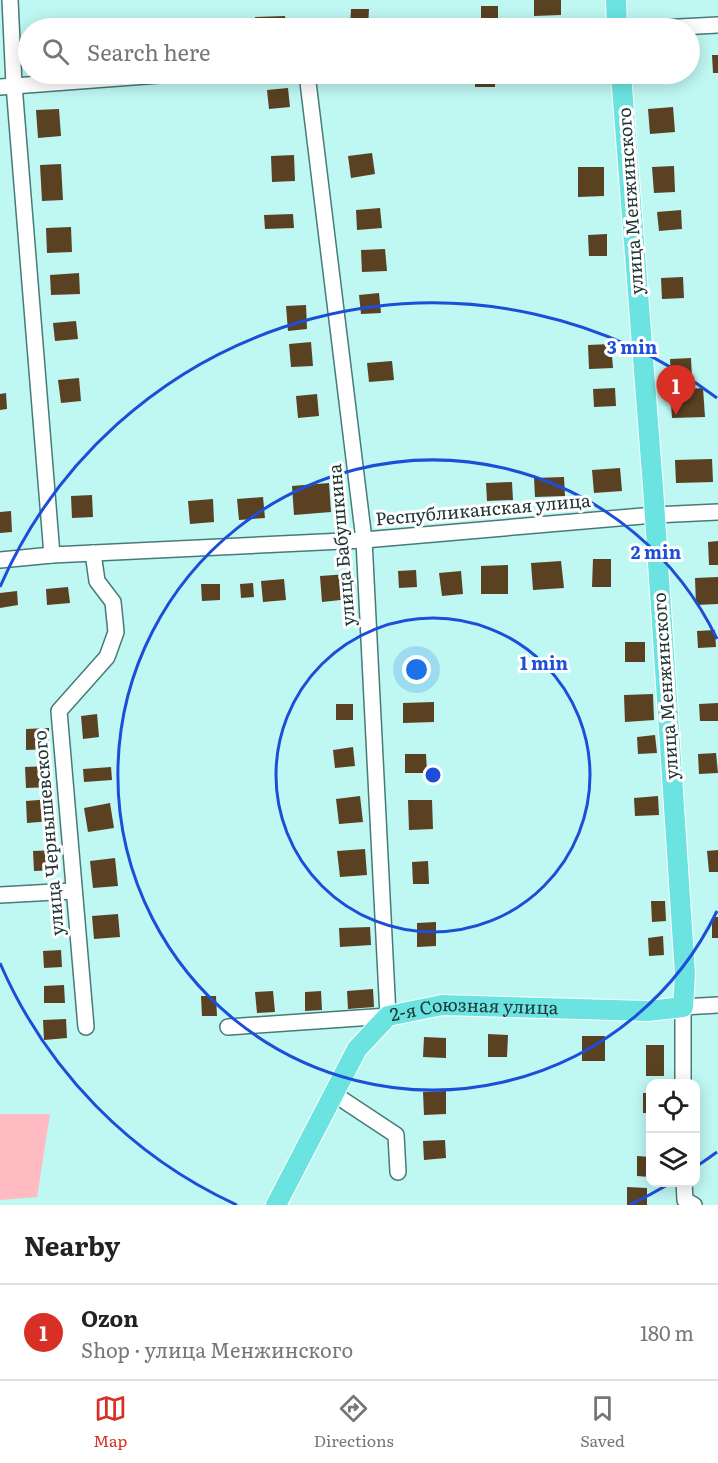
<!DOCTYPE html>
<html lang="en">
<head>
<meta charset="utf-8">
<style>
  body { margin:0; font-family:Literata,serif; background:#f6f6f6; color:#222 }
  .controls { position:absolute; right:18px; bottom:18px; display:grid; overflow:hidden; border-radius:12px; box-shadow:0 3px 15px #0003 }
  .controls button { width:54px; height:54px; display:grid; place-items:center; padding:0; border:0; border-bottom:2px solid #e0e0e0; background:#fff; color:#222; font:30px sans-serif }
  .you { position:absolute; left:417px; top:670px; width:21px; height:21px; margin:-15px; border:4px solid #fff; border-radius:50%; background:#1a73e8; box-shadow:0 0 0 9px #1a73e833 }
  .badge { display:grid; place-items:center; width:39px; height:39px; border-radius:50%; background:#d93025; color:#fff; font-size:20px; font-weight:700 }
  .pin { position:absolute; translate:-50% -50px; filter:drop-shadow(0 2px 3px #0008) }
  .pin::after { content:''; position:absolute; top:32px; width:21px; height:18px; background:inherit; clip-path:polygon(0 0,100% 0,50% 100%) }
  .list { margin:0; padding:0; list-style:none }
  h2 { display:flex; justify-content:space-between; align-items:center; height:78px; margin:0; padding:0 24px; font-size:26px }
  h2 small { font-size:20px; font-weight:400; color:#767676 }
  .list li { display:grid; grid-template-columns:39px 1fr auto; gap:18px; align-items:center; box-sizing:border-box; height:96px; padding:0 24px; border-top:2px solid #e0e0e0 }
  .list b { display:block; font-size:22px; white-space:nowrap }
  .list p { margin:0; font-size:20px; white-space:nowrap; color:#767676 }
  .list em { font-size:20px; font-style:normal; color:#767676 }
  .icon { flex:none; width:33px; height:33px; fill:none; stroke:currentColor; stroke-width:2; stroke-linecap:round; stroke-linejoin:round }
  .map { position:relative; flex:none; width:718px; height:1205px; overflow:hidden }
  .search { position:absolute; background:#fff; box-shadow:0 3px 15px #0003; left:18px; right:18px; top:18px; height:66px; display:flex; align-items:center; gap:15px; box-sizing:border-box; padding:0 21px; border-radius:33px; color:#767676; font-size:22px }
  .sheet { height:174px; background:#fff }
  nav { display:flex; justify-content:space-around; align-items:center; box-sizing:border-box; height:84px; border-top:2px solid #e0e0e0; background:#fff; font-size:16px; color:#767676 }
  nav a { display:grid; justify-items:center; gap:3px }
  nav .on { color:#d93025 }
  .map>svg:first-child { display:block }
</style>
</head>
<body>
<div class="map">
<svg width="718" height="1205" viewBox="0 0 718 1205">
  <rect width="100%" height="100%" fill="#bff7f3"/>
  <polygon fill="#ffbac2" points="0,1114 50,1114 37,1197 0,1200"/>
  <g fill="#594122">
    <polygon points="534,0 561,0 561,15 534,16"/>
    <rect x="481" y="6" width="17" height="15"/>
    <polygon points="351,9 369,9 368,28 350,28"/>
    <polygon points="285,16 286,28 255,28 255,17"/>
    <polygon points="712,55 718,55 718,73 713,73"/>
    <rect x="475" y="74" width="20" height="13"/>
    <polygon points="519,74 541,74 542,83 520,84"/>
    <polygon points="572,74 599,74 599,77 572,79"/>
    <polygon points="288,88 290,107 269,109 267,90"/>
    <polygon points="673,107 675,132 650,134 648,109"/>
    <polygon points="59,109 61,136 38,138 36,110"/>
    <polygon points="372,153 375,174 351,178 348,156"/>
    <polygon points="294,155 295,181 272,182 271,156"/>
    <polygon points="61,164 63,200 42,201 40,165"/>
    <polygon points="674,166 675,192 654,193 652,167"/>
    <polygon points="578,167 604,167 604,196 578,197"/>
    <polygon points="380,208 382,228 357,230 356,210"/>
    <polygon points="681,210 682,229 659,231 657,212"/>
    <polygon points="293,214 294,228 265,229 264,215"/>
    <polygon points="71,227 72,252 47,253 46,228"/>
    <polygon points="607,234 607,256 589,256 588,235"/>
    <polygon points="385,249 387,271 362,272 361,250"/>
    <polygon points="79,273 80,294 51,295 50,275"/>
    <polygon points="683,277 684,298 662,299 661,278"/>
    <polygon points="379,293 381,313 361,314 359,295"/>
    <polygon points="306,305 307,329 288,331 286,306"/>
    <polygon points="76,321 78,339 55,341 53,323"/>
    <polygon points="311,342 313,366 291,367 289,344"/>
    <polygon points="611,344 613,368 589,369 588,345"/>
    <polygon points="691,358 692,378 671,379 670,359"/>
    <polygon points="392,361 394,380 369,382 367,363"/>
    <polygon points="79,378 81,401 61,403 58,380"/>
    <polygon points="615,388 616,406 594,407 593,389"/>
    <polygon points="703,388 705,417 672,418 670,390"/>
    <polygon points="6,393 7,409 0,410 0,394"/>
    <polygon points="317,394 319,416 298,418 296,396"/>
    <polygon points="712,459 713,482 676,483 675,460"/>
    <polygon points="620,468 622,491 594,493 592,470"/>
    <polygon points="564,477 565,496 535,497 534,478"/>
    <polygon points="512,482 513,500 487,501 486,483"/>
    <polygon points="329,483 331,512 294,515 292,486"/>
    <polygon points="92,495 93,517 72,518 71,496"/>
    <polygon points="263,497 265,518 239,520 237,499"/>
    <polygon points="213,499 214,522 190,524 188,501"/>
    <polygon points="11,511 12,532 0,533 0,512"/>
    <polygon points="718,541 718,565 709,565 708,542"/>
    <polygon points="593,559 611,559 611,587 592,587"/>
    <polygon points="561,561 564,588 533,590 531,563"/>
    <polygon points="508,565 508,594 481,594 481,566"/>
    <polygon points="416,570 417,587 399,588 398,571"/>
    <polygon points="461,571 463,594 442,596 439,573"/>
    <polygon points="348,574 350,599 322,602 320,576"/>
    <polygon points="718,577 718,604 696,605 695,578"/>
    <polygon points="284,579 286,600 263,602 261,581"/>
    <polygon points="253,583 254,597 241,598 240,584"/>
    <polygon points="201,584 220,584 220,600 202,601"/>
    <polygon points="68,587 70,603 47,605 46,589"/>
    <polygon points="17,591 18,605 0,608 0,593"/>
    <polygon points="715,630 716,647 698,648 697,631"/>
    <rect x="625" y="642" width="20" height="20"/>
    <polygon points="653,694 654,720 625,722 624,695"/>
    <polygon points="434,702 434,722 403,723 403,703"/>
    <polygon points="718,703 718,721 700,721 699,704"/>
    <rect x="336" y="704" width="17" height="16"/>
    <polygon points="97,714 99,737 83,739 81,716"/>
    <polygon points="49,728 49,749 26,750 26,729"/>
    <polygon points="655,735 657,753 638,754 637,737"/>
    <polygon points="353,747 355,766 335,768 333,750"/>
    <polygon points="716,753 718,773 699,774 698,754"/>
    <polygon points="405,754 426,754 427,773 405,773"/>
    <polygon points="50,766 51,787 26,788 25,767"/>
    <polygon points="111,767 112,780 84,782 83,769"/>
    <polygon points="360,796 363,822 339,824 336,799"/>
    <polygon points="658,796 659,815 635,816 634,798"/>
    <polygon points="51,799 52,821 27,823 26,801"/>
    <polygon points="408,800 432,800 433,829 409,830"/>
    <polygon points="110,803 114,828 88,832 84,808"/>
    <polygon points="365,849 367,875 340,877 337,851"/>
    <polygon points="58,850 59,870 34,871 33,851"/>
    <polygon points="718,850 718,872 709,872 707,851"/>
    <polygon points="115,858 118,886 93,888 90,861"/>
    <polygon points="428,861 429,884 413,884 412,862"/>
    <polygon points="651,901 665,901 666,921 652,922"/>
    <polygon points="118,914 120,937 94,939 92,916"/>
    <rect x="712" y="917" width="6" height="21"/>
    <polygon points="436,922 436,946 417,947 417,923"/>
    <polygon points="370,927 371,945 340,947 339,928"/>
    <polygon points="663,936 664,955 649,956 648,938"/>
    <polygon points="61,950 62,967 44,968 43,951"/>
    <polygon points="64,985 65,1003 44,1003 44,986"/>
    <polygon points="373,989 374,1007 348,1009 347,991"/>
    <polygon points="273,991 275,1012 257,1013 255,992"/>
    <polygon points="321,991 322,1010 305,1011 305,992"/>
    <polygon points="201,996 216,996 217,1016 202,1016"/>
    <polygon points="66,1019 67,1038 44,1040 43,1020"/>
    <polygon points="488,1034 508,1035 507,1057 488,1057"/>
    <rect x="582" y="1036" width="23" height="25"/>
    <polygon points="424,1037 446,1038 446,1058 423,1057"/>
    <rect x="646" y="1045" width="18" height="31"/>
    <polygon points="446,1091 446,1114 424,1115 423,1092"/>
    <rect x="643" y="1093" width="7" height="20"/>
    <polygon points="445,1140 446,1158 424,1160 423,1141"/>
    <polygon points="637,1156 650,1157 650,1177 637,1176"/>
    <polygon points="627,1187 647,1188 647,1205 627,1205"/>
  </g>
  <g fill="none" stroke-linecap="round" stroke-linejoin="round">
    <g stroke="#467b78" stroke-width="18">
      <g id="minor">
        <polyline points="10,0 14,85 52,555"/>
        <polyline points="660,28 718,25"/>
        <polyline points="0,87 173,74"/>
        <polyline points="0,560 52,555 364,540 654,515 718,512"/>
        <polyline points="0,895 73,891"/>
        <polyline points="86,1027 59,711 107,657 116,632 113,602 97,581 93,553"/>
        <polyline points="228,1027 388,1016 364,540 307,74"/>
        <polyline points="683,1084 683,1007 718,1005"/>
        <polyline points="334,1094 396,1135 398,1172"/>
        <polyline points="684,1182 685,1200 694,1205"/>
      </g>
    </g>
    <g stroke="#fff" stroke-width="22">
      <g id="major">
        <polyline points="616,0 617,28"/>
        <path id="s1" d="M276,1205L357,1049L388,1016L442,1005L648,1011L683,1007L685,974L653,487L621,74"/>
      </g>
    </g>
    <use href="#minor" stroke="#fff" stroke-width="15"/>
    <use href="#major" stroke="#6be4e1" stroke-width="20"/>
  </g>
  <g fill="none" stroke="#1d4ed8" stroke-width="3">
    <circle cx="433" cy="775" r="157"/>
    <path d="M717 911A315 315 0 1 1 717 639"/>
    <path d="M717 1152A472 472 0 0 1 697 1166M669 1184A472 472 0 0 1 629 1205M237 1205A472 472 0 0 1 0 963M0 587A472 472 0 0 1 717 398"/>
  </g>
  <g text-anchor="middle" stroke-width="6" stroke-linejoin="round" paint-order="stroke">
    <g font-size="18" fill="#203735" stroke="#fff">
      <text transform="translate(631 201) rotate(-94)" y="6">улица Менжинского</text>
      <text transform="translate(483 510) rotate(-5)" y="6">Республиканская улица</text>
      <text transform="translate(342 545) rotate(-95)" y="6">улица Бабушкина</text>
      <text transform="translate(666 686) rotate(-94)" y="6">улица Менжинского</text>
      <text transform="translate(49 833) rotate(-95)" y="6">улица Чернышевского</text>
      <text dy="6" stroke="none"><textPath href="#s1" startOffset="308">2-я Союзная улица</textPath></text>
    </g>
  </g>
  <circle cx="433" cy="775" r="9" fill="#1d4ed8" stroke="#fff" stroke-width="3"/>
  <g font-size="18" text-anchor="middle" font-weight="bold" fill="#1d4ed8" stroke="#fff" stroke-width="6" stroke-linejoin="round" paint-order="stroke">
    <text x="632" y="354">3 min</text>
    <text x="656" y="559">2 min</text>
    <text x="544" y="670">1 min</text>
  </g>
</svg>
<div class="controls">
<button><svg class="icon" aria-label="locate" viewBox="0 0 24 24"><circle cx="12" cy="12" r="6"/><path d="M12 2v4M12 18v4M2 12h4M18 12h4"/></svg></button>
<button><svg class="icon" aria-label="layers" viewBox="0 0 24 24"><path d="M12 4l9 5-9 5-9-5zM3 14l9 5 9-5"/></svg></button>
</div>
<div class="you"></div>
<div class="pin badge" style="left:676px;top:415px">1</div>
<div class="search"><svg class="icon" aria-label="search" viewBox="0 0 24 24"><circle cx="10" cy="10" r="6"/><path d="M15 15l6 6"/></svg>Search here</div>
</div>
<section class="sheet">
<h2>Nearby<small></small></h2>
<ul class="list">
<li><span class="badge">1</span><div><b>Ozon</b><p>Shop · улица Менжинского</p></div><em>180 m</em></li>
</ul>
</section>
<nav>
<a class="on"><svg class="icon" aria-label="map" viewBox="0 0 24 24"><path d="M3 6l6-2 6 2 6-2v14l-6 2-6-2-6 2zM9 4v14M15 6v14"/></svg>Map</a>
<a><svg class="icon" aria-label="directions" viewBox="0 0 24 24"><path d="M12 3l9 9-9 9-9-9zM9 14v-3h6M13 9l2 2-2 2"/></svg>Directions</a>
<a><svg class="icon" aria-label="saved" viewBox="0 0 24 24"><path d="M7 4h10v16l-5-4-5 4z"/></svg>Saved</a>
</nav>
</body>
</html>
